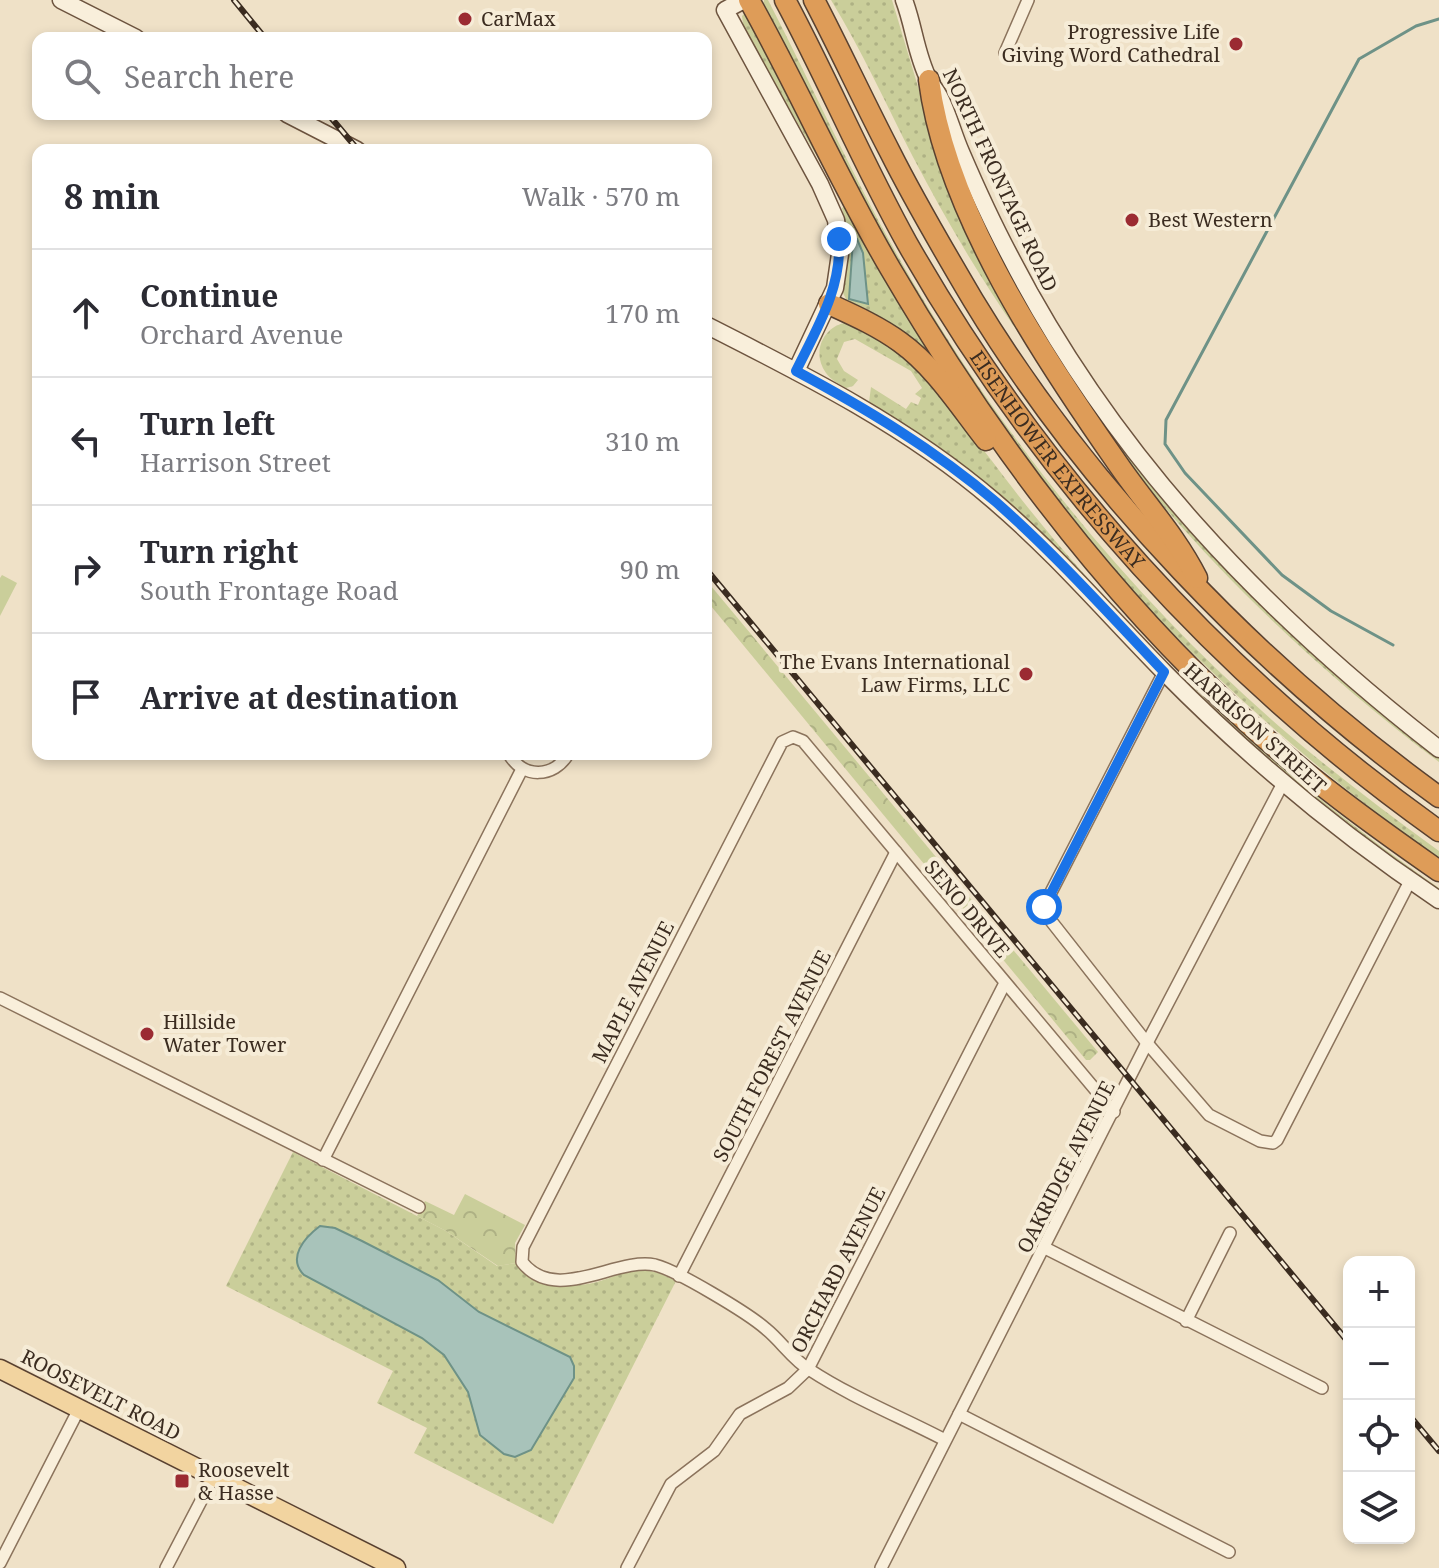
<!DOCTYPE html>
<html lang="en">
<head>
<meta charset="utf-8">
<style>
  body { margin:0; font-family:"Noto Serif",serif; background:#f7f7f7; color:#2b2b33 }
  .controls { position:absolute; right:24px; bottom:24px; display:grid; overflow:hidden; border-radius:16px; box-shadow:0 4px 12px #0003 }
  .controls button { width:72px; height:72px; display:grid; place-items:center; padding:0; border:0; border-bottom:2px solid #e1e1e2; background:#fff; color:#2b2b33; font:40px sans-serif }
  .stop { position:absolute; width:24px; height:24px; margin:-18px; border:6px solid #1a73e8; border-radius:50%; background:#fff }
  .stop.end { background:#1a73e8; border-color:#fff; box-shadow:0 2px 8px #0008 }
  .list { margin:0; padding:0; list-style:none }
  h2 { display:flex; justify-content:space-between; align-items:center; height:104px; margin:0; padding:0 32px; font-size:34px }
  h2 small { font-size:26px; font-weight:400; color:#7c7c81 }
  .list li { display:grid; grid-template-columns:52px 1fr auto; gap:24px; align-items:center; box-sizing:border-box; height:128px; padding:0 32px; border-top:2px solid #e1e1e2 }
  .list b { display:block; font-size:30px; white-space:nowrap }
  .list p { margin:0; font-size:26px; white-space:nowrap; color:#7c7c81 }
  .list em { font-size:26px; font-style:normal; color:#7c7c81 }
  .icon { flex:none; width:44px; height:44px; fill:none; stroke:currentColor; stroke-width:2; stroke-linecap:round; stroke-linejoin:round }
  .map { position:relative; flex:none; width:1439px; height:1568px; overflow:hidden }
  .search { position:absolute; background:#fff; box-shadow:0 4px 12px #0003; left:32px; top:32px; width:680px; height:88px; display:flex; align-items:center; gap:20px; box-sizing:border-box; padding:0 28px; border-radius:16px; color:#7c7c81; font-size:30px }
  .panel { position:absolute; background:#fff; box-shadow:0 4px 12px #0003; left:32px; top:144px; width:680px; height:616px; border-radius:16px }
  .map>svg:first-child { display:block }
</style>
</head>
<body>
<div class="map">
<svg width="1439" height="1568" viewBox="0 0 1439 1568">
  <defs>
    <pattern id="grass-dots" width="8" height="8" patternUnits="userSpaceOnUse" patternTransform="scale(2)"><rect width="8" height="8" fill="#cace9a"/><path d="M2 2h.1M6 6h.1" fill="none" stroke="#aeb184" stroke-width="1.8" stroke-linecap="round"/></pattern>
    <pattern id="forest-crowns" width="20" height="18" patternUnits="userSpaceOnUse" patternTransform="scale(2)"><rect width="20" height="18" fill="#cace9a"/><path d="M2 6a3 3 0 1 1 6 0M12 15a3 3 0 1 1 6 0" fill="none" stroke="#aeb184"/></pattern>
  </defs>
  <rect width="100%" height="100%" fill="#efe1c7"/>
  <g fill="url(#grass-dots)">
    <path d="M764,0H768C817,95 860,193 914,284C1012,451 1140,607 1287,733C1336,775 1387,813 1439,851V859C1252,726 1079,558 957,362C885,247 825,126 763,6Z"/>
    <path d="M831,0H892L925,110L1027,345C984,285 947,222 913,157C886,104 862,51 831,0Z"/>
    <polygon points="745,13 840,196 744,31 742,16"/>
    <polygon points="845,206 933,361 847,301 843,293 849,240 842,208"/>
    <path d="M851,322C861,328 874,332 884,338C928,370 959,419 992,461C1021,500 1052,538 1084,574C1190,693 1309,798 1439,888V893L1312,798L1232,729L949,457L869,402L871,387L906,409L911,402L918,405L921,398L915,394L922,388L911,371L855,339L844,342L837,359L844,371L858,380L853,386L846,388C839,384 831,380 826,373C810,351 825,323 851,322Z"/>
    <path d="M1074,380C1171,528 1301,648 1439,757V762C1327,677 1224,582 1135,472C1112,444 1093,412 1071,383Z"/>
    <path d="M293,1152L446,1231L497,1266L516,1263C534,1286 570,1289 597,1282C612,1278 625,1270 640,1270C654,1270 664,1275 676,1281L553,1524L414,1453L427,1428L377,1403L393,1371L226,1286Z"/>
  </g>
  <g fill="url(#forest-crowns)">
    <polygon points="706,580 1098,1052 1090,1060 1086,1060 706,600"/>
    <polygon points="465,1194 525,1225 515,1243 516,1263 498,1266 446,1231 417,1216 425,1201 454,1215"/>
  </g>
  <polygon fill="#cace9a" points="2,575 17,583 0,616 0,578"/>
  <g fill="#a8c3ba" stroke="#6e9287" stroke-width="2">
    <polygon points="857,239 863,253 868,304 849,299 853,240"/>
    <path d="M320,1226L335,1228L362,1241L438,1280L479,1312L570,1357L574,1366V1378L531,1450L515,1457L504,1454L480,1435L468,1392L444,1355L422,1338L304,1275C287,1258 304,1238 320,1226Z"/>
  </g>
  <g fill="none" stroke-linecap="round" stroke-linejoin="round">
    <polyline stroke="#6e9287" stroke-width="3" points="1393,645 1331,611 1282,575 1185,473 1165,444 1166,420 1359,59 1416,26 1439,19"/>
    <g stroke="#8b735c" stroke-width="14">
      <g id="street">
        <polyline points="1005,53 1028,0"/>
        <polyline points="1164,672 1046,902 1044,912 1147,1043 1209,1115 1260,1141 1273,1143 1277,1140 1410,881"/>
        <path d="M509,754C523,779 554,778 568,754"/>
        <polyline points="0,998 419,1207"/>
        <polyline points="323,1160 522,769"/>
        <polyline points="1045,1248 1322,1388"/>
        <polyline points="679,1276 896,852"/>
        <polyline points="1186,1321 1230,1233"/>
        <polyline points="959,1414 1229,1552"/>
        <path d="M945,1440C901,1417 851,1397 810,1370C793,1360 781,1341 766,1329C748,1313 676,1270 655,1265C615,1257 556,1305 522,1262L523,1247L782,742L793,737L803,741L1114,1112"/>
        <polyline points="0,1563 79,1409"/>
        <polyline points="166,1568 214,1476"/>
        <polyline points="627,1568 671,1484 714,1451 740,1414 788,1388 808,1369 1005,983"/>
        <polyline points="881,1568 1147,1043 1283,783"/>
      </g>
    </g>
    <g stroke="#6d543f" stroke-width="19">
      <g id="secondary">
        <polyline points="61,0 136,38"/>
        <polyline points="744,0 725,10 820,184 836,220 840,254 835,288 796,371"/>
        <path d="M904,0C914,26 916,55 929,80C932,86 936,90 939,96C948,113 953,134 961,152C976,187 992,222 1010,256C1113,456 1263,612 1439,749"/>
        <polyline points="287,114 357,150"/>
        <path d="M706,325C807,376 908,427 994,501C1056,554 1108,615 1165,673C1248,757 1340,834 1439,900"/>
      </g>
    </g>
    <g stroke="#594130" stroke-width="21">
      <polyline id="primary" points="0,1369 396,1568"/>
    </g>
    <g stroke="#594130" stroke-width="23">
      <g id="highway">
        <path d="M749,0C798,88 839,181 890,268C987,434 1105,593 1248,723C1307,777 1373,825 1439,871"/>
        <path id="s1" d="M785,0C828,80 863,164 907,243C1039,475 1222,677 1439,831"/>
        <path d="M814,0C840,50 864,102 890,152C915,202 944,251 973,300C1088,490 1259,667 1439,797"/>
        <path d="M929,80C946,212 1043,357 1118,464C1144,502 1176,536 1197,578"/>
        <path d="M829,304C853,315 878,326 900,342C935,367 960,407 986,440"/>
      </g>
    </g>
    <use href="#street" stroke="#f9efdb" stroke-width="11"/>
    <use href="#secondary" stroke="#f9efdb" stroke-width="16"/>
    <use href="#primary" stroke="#f2d4a0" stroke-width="18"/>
    <use href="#highway" stroke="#de9c58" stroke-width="20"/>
    <g stroke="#3b2c20" stroke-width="6">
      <g id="rail">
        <polyline points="234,0 265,38"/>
        <polyline points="328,114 358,150"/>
        <polyline points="706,569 1349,1343"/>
        <polyline points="1409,1415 1439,1451"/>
      </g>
    </g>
    <use href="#rail" stroke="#f6ecd7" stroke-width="3" stroke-dasharray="9" stroke-linecap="butt"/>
  </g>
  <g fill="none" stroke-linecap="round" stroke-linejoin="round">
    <path stroke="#1a73e8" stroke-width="10" d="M839,239C842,288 817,328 796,371C867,409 935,450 996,502C1056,555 1109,614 1164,672L1044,907"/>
  </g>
  <g fill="#9b2b32" stroke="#f6ecd7" stroke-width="3">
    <circle cx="465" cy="19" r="8"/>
    <circle cx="1236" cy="44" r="8"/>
    <circle cx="1132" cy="220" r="8"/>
    <circle cx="1026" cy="674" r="8"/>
    <circle cx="147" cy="1034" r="8"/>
    <rect x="174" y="1473" width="16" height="16" rx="4"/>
  </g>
  <g text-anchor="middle" stroke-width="8" stroke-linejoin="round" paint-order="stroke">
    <g font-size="20" fill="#3b2c20" stroke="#f6ecd7" text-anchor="start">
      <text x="481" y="26">CarMax</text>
      <text x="1220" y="39" text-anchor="end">Progressive Life<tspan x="1220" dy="23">Giving Word Cathedral</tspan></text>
      <text x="1148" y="227">Best Western</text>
      <text x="1010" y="669" text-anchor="end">The Evans International<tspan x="1010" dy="23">Law Firms, LLC</tspan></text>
      <text x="163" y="1029">Hillside<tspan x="163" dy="23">Water Tower</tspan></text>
      <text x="198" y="1477">Roosevelt<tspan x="198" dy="23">&amp; Hasse</tspan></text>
    </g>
    <g font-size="20" fill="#3b2c20" stroke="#f6ecd7">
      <text transform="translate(1000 180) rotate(65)" y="7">NORTH FRONTAGE ROAD</text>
      <text dy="7" stroke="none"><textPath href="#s1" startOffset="536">EISENHOWER EXPRESSWAY</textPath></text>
      <text transform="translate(1255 728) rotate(42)" y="7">HARRISON STREET</text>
      <text transform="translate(967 909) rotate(50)" y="7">SENO DRIVE</text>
      <text transform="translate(633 992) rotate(-63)" y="7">MAPLE AVENUE</text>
      <text transform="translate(772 1056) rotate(-63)" y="7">SOUTH FOREST AVENUE</text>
      <text transform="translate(1066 1167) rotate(-63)" y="7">OAKRIDGE AVENUE</text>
      <text transform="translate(838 1270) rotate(-63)" y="7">ORCHARD AVENUE</text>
      <text transform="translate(101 1395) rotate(27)" y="7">ROOSEVELT ROAD</text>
    </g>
  </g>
</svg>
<div class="controls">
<button>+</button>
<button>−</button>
<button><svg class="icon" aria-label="locate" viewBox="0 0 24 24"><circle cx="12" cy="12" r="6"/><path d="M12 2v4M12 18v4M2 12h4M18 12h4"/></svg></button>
<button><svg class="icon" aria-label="layers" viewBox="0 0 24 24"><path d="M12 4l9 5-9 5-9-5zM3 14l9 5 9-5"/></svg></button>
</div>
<div class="stop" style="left:1044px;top:907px"></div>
<div class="stop end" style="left:839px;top:239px"></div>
<div class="search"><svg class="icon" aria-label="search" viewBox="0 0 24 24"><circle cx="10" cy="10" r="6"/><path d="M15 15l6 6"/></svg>Search here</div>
<section class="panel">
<h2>8 min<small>Walk · 570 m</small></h2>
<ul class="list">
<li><svg class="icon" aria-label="ahead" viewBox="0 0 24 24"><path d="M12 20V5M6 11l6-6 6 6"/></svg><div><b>Continue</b><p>Orchard Avenue</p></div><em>170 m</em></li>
<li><svg class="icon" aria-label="left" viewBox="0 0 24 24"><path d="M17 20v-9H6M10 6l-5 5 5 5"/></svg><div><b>Turn left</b><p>Harrison Street</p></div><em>310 m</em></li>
<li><svg class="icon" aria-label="right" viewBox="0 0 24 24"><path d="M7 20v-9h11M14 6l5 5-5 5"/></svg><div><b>Turn right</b><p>South Frontage Road</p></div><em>90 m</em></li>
<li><svg class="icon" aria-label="arrive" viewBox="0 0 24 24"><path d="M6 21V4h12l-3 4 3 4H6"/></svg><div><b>Arrive at destination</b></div></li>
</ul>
</section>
</div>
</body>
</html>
